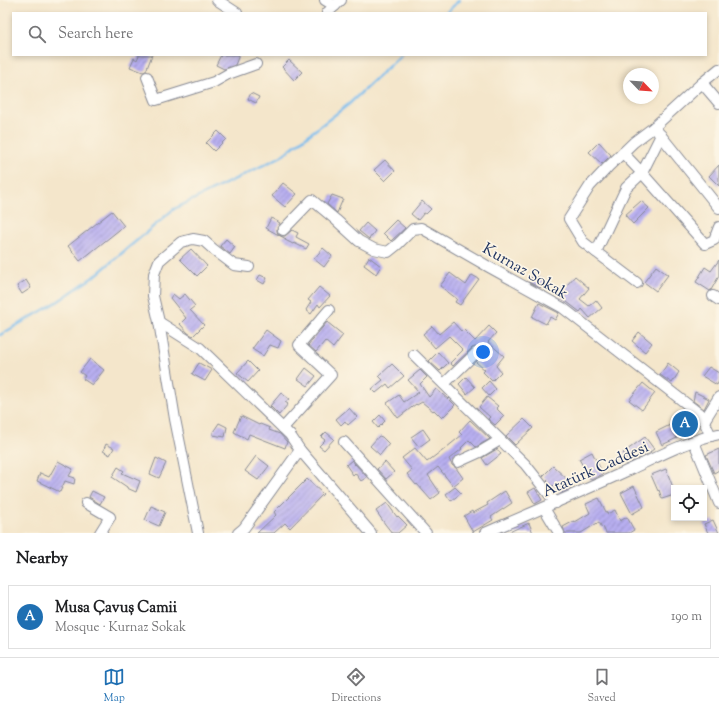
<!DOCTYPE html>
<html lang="en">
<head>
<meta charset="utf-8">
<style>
  body { margin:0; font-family:"Sorts Mill Goudy",serif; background:#f6f6f6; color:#202124 }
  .controls { position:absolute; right:12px; bottom:12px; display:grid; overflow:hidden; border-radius:0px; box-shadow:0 2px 6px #0003 }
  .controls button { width:36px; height:36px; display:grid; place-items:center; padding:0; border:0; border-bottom:1px solid #e0e0e0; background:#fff; color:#202124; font:20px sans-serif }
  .compass { position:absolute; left:623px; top:68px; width:36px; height:36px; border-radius:50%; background:#fff; box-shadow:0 2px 6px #0003; rotate:115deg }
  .you { position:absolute; left:483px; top:352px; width:14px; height:14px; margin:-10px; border:3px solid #fff; border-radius:50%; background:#1a73e8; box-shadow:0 0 0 6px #1a73e833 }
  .badge { display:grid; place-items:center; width:26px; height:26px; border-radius:50%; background:#1f6fb2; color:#fff; font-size:13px; font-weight:700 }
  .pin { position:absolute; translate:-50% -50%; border:2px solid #fff; box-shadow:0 1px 4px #0006 }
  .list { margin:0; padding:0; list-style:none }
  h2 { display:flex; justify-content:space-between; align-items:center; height:52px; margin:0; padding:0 16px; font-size:17px }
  h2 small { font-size:13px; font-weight:400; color:#757577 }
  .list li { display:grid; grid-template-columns:26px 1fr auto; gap:12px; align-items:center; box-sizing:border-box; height:64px; margin:0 8px 8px; padding:0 8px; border:1px solid #e0e0e0; border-radius:0px }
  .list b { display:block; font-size:15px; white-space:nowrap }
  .list p { margin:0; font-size:13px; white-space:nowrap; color:#757577 }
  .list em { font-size:13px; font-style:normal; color:#757577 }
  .icon { flex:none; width:22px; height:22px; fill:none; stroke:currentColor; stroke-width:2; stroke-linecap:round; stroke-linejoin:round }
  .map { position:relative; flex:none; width:719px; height:533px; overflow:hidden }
  .search { position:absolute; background:#fff; box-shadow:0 2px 6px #0003; left:12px; right:12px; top:12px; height:44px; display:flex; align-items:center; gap:10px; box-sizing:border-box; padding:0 14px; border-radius:0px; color:#757577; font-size:15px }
  .sheet { height:124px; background:#fff }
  nav { display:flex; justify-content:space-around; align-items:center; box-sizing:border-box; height:56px; border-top:1px solid #e0e0e0; background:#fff; font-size:11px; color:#757577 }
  nav a { display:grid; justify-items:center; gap:2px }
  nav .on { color:#1f6fb2 }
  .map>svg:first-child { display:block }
</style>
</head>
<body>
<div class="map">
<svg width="719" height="533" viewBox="0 0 719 533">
  <defs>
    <pattern id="building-hatch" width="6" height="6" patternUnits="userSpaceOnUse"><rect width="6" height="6" fill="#b8aff0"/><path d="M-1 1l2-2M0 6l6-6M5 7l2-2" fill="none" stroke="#958fc6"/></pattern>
  </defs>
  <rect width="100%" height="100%" fill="#fcf5e5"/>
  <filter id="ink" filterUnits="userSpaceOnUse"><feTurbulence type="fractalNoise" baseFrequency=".025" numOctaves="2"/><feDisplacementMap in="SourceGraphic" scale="8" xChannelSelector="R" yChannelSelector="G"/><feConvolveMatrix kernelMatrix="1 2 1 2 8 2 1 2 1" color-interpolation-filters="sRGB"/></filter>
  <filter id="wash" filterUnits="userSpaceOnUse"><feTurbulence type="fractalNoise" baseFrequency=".012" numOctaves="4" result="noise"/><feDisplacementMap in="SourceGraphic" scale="16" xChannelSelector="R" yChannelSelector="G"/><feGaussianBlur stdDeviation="0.9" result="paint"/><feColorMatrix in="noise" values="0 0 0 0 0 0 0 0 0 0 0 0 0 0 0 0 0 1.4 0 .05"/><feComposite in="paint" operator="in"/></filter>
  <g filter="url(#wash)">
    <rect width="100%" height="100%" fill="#f4e6cb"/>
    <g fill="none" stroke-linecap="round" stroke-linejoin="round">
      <g stroke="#78bcee" stroke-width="2.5">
        <polyline points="446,13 459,0"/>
        <polyline points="0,335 57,302 96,275 174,209 280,157 349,104 401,55"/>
      </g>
    </g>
    <g id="blocks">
      <g fill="url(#building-hatch)">
        <polygon points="139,55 152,55 146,71 143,72 130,67 134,58 137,60"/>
        <polygon points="221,55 239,55 235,65 224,69 216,65"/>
        <polygon points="289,60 302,72 294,80 282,67"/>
        <polygon points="251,93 259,97 256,103 248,99"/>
        <polygon points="218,131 226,139 214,151 206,143"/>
        <polygon points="599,142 611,155 602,164 589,152"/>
        <polygon points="385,160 395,171 385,181 374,170"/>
        <polygon points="719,165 719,186 709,176"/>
        <polygon points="283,183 297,194 285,207 272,196"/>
        <polygon points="332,195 343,199 337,213 327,204"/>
        <polygon points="422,201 431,209 426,214 424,213 418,220 411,214"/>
        <polygon points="641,201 649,208 633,224 625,215"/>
        <polygon points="112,211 124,226 80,261 68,246"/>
        <polygon points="271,218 280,223 277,228 277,231 278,234 281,236 285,236 292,230 298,233 296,237 309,244 306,249 294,243 293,244 285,240 286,239 266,228"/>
        <polygon points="396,220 405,228 391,241 383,233"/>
        <polygon points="366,223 375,231 369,239 359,231"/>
        <polygon points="226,239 235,247 230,254 220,246"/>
        <polygon points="323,248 332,256 324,267 314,259"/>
        <polygon points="191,249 207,266 197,276 180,259"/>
        <polygon points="369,257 381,266 376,274 364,265"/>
        <polygon points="719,260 719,276 711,290 710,291 696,282 705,267 711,271"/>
        <polygon points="656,266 668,275 656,291 644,282"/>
        <polygon points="450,273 466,285 472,275 479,279 460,305 455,302 457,299 440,286"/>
        <polygon points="534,274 545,281 540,288 529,282"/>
        <polygon points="260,275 267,278 264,284 257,280"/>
        <polygon points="575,276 589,288 580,299 589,306 596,300 602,308 590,318 582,309 580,312 558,295"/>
        <polygon points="26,280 31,288 22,294 17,286"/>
        <polygon points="319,287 330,296 320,307 318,304 311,314 306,310 311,302 308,300"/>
        <polygon points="173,294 179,299 185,294 195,306 190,310 204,325 193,336 188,333 180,324 186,318 170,298"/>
        <polygon points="539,303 559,313 555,320 550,317 546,324 532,317"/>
        <polygon points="327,322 343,335 333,348 325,341 316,352 308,345"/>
        <polygon points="453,322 461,331 463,329 475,341 489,326 496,333 488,342 504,356 496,366 501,372 492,381 483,372 485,370 476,362 482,355 482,351 480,348 475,347 472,348 453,366 450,363 463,350 449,336 435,348 423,334 432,326 439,334"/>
        <polygon points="266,330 281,341 278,348 270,345 263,356 252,349"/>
        <polygon points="639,332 652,343 645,352 632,341"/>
        <polygon points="438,352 448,363 440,371 429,361"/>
        <polygon points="90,359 104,370 92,385 83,379 85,376 80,372"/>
        <polygon points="248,361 258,371 248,382 237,373"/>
        <polygon points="199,363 212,370 205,381 192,374"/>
        <polygon points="668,363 679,372 672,383 660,375"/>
        <polygon points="392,364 404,376 390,388 387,384 376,393 372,389 383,380 379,376"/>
        <polygon points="709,367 719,373 719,381 717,385 702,376"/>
        <polygon points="306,368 316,376 308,386 298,379"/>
        <polygon points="420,370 427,377 420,384 429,397 436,389 448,399 448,398 455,405 442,418 434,410 433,411 422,402 417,405 416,404 398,418 387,403 399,395 404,402 419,392 408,380"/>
        <polygon points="466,377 475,387 467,394 459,384"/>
        <polygon points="489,381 496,389 489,396 482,388"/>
        <polygon points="643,383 655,393 642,410 629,400"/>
        <polygon points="695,392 709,399 704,409 693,401"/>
        <polygon points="281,393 289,399 285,402 288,404 279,415 270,406"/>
        <polygon points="487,397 498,406 496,408 504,416 495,425 488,419 490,417 479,407"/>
        <polygon points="349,408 357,417 348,425 345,421 341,425 336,419"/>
        <polygon points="680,414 695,422 689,434 671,425 677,438 662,445 656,432 676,422"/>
        <polygon points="380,415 385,421 378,428 373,422"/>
        <polygon points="241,416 259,425 260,424 270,428 269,430 280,434 287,442 285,448 249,434 247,439 234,432"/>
        <polygon points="524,419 533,428 515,445 506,436"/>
        <polygon points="470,420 490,439 476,447 469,440 461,448 462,449 449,459 452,465 456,468 463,478 453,486 438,467 428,475 440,493 431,500 417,484 416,485 407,474 412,470 402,458 415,448 427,462 440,452 441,452 462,435 459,432"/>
        <polygon points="219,423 227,427 225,437 213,435 213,432"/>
        <polygon points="423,429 430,439 419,447 411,437"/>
        <polygon points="326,432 334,439 324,450 319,446 325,440 321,437"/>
        <polygon points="379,436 382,437 389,444 380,455 370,446"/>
        <polygon points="645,437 654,449 647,454 630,462 623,453"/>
        <polygon points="106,444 114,448 110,455 103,451"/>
        <polygon points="497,449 501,454 487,465 482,458"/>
        <polygon points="719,449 719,470 714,473 706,455"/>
        <polygon points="592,452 603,474 591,480 579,459"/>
        <polygon points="256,456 269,466 258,480 245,471"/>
        <polygon points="156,458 166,463 159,478 150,474"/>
        <polygon points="352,460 355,464 354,465 355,464 367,477 361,481 355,473 353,475 346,465"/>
        <polygon points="58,461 73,469 69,476 75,478 74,484 65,481 60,492 37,481 40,473 49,477"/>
        <polygon points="385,462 394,472 386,479 377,469"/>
        <polygon points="553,466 568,480 565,483 570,488 567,490 561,493 553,485 552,487 547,481 548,481 543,476"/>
        <polygon points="118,467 124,471 122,473 140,481 136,492 127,488 127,487 112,477"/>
        <polygon points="666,469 674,490 674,495 662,499 659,490 658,491 651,475"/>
        <polygon points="307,479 323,494 290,528 285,523 274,533 257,533 276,515 274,512"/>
        <polygon points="634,486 644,507 632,514 621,493"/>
        <polygon points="455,487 461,493 451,501 446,494"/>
        <polygon points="535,488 542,500 535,504 528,492"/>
        <polygon points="92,491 104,497 100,504 89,497"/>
        <polygon points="505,491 512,503 491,517 493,520 473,532 464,516 472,511 473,513 488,505 487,503"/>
        <polygon points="599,498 607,514 615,510 620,521 627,517 634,530 629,533 606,533 603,527 602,528 599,522 581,533 565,533 563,527 574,521 575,522 590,513 586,504"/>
        <polygon points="387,503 397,517 398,516 407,525 398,533 392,533 385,524 376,511"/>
        <polygon points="151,506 165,512 159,526 145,520"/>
        <polygon points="713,520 719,533 708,533 704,524"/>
        <polygon points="529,523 533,533 507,533"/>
      </g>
    </g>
  </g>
  <g filter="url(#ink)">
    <use href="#blocks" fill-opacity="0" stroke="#888a94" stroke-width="1"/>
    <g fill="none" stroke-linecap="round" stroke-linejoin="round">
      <g stroke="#888a94" stroke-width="12">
        <g id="minor">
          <polyline points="217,0 237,13"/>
          <polyline points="325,0 335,6"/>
          <polyline points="327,13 341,0"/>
          <polyline points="719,69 702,83 654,127 634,142 608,167 590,186 569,219 583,242 596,252 626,188 642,173 705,244 714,240 719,227"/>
          <polyline points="147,77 156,100 214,82 228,74 256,64"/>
          <polyline points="702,83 719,103"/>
          <polyline points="654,127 719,208"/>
          <polyline points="623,153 642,173 661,135"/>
          <polyline points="283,230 312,200 336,220 359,241 374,249 388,252 398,244 413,229 421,228 430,233 489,267 563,308 701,415 711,436"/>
          <polyline points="596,252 637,283"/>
          <polyline points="713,296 719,300"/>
          <polyline points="159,322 200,348 290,435 300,450 371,533"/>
          <polyline points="414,355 525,464 556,503"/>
          <polyline points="444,384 476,353"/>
          <polyline points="704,421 719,397"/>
          <polyline points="283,428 331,375 299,345 329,310"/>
          <polyline points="344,442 426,533"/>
          <polyline points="694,442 719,503"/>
          <polyline points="458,462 480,452 500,440"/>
          <polyline points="86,503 110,517 100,533"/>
          <polyline points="544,508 559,533"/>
          <polyline points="198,533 175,419 159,322 153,296 154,274 159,261 181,242 193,239 204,241 213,249 234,265 249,267"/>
          <polyline points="238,533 244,528 300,450"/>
          <path d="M485,533C534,512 583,491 631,469C657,457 691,439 719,434"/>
        </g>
      </g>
      <use href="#minor" stroke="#fff" stroke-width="10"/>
    </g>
  </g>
  <g text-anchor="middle" stroke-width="3.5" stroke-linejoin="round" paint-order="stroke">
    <g font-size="16" fill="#1b2f5e" stroke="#fcf5e5">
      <text transform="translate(526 270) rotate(30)" y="6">Kurnaz Sokak</text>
      <text transform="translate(595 468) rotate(-24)" y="6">Atatürk Caddesi</text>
    </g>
  </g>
</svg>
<div class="controls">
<button><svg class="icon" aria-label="locate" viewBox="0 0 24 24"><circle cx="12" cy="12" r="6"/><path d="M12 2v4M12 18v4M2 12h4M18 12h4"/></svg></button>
</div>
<svg class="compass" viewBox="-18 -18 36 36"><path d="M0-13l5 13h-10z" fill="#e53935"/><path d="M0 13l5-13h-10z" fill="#757577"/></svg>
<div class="you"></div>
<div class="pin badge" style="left:685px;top:424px">A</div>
<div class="search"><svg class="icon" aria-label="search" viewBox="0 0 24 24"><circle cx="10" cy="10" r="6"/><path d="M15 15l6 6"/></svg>Search here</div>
</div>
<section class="sheet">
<h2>Nearby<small></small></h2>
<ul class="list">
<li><span class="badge">A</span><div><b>Musa Çavuş Camii</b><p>Mosque · Kurnaz Sokak</p></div><em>190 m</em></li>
</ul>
</section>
<nav>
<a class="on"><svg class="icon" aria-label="map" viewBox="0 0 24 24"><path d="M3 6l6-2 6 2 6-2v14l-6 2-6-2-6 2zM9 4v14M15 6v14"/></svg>Map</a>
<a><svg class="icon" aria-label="directions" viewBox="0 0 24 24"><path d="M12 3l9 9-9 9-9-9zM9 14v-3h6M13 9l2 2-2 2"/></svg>Directions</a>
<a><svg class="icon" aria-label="saved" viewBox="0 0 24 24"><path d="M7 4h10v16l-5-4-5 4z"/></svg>Saved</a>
</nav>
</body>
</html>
